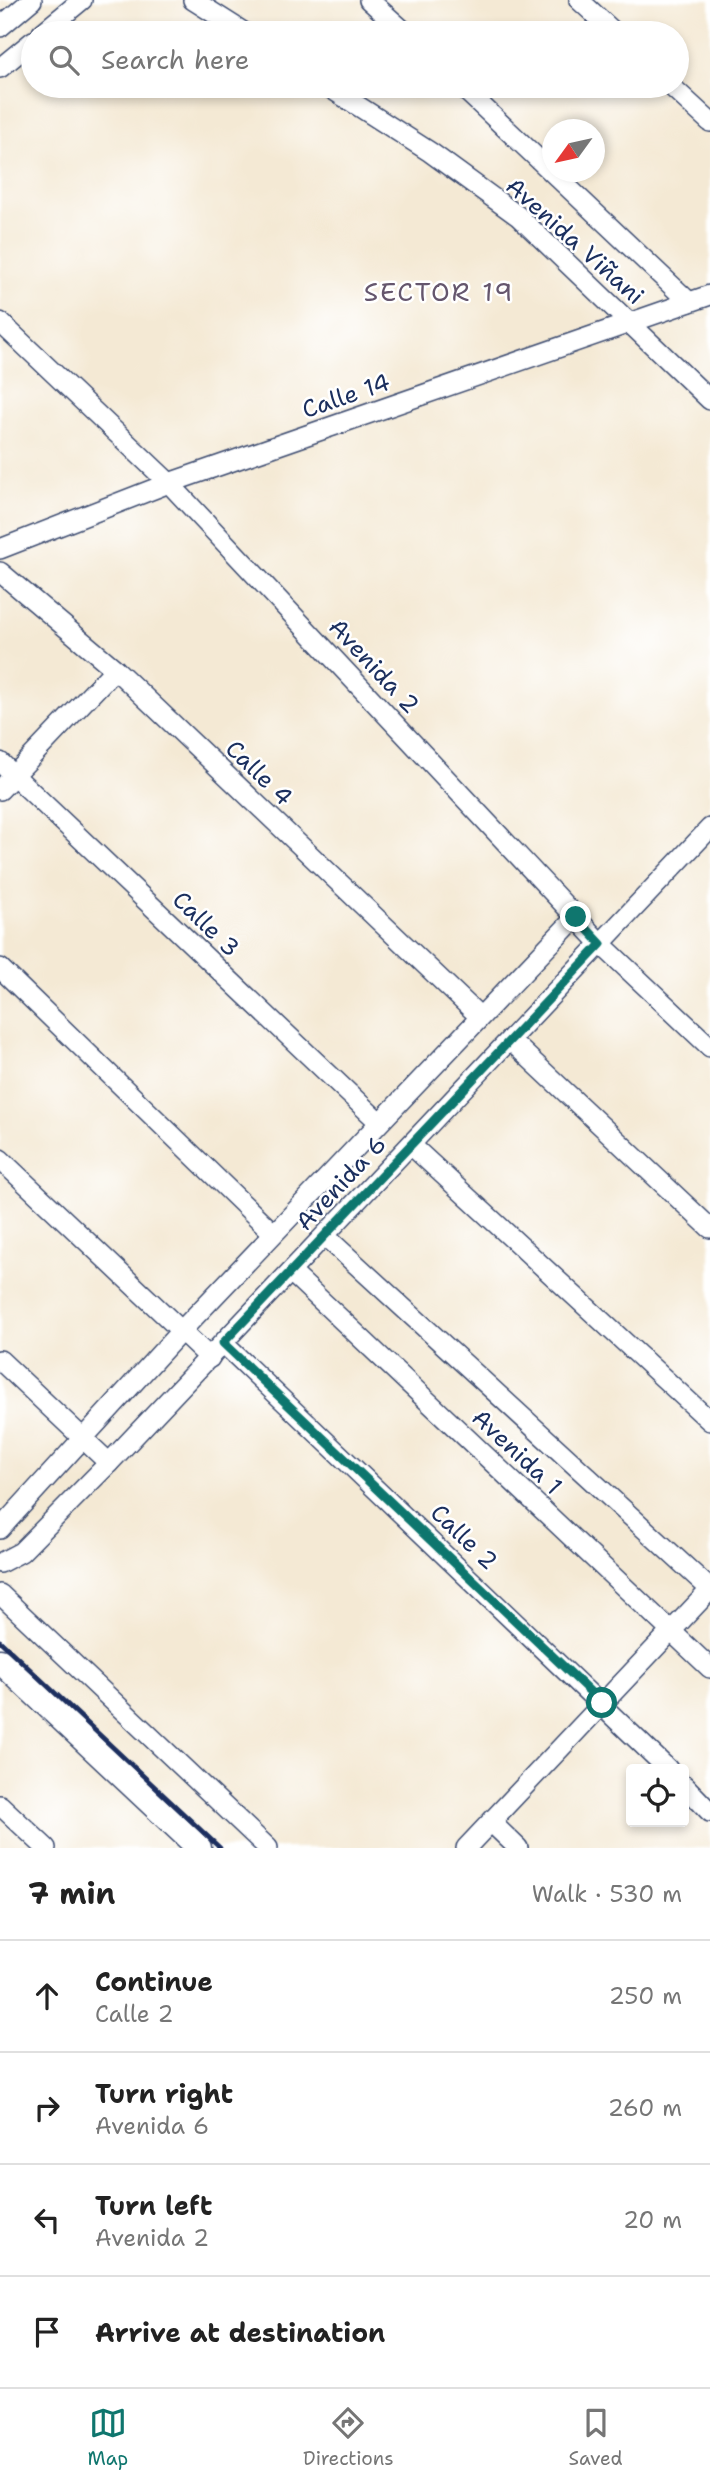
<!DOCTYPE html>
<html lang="en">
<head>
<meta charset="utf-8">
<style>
  body { margin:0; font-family:"Shantell Sans",sans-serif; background:#f2f2f2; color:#222 }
  .controls { position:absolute; right:21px; bottom:21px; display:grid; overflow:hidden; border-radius:7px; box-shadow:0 4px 10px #0003 }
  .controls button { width:63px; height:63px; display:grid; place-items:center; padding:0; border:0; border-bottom:2px solid #e0e0e0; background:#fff; color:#222; font:35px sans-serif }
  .compass { position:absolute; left:542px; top:119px; width:63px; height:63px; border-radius:50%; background:#fff; box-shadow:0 4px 10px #0003; rotate:237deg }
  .stop { position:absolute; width:21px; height:21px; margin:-16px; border:5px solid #0f766e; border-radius:50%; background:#fff }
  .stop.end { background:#0f766e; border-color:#fff; box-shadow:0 2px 7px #0008 }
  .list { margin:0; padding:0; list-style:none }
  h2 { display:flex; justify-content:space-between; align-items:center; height:91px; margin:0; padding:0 28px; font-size:30px }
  h2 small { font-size:23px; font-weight:400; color:#767676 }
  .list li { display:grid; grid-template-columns:46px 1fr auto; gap:21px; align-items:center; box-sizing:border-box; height:112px; padding:0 28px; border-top:2px solid #e0e0e0 }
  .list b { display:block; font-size:26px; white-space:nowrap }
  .list p { margin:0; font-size:23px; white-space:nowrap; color:#767676 }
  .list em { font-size:23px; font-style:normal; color:#767676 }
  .icon { flex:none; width:38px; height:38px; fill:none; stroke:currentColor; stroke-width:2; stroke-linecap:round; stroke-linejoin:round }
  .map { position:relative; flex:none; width:710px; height:1848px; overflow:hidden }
  .search { position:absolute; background:#fff; box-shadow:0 4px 10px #0003; left:21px; right:21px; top:21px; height:77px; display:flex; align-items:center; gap:18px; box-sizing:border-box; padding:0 24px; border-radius:38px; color:#767676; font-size:26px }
  .sheet { height:539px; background:#fff }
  nav { display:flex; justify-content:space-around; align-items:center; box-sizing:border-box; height:98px; border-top:2px solid #e0e0e0; background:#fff; font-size:19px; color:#767676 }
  nav a { display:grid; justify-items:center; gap:4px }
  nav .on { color:#0f766e }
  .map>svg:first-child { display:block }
</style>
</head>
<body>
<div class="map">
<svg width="710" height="1848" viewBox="0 0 710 1848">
  <rect width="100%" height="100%" fill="#fff"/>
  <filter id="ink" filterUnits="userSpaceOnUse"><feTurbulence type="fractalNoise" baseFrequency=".0143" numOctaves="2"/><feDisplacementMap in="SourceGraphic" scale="14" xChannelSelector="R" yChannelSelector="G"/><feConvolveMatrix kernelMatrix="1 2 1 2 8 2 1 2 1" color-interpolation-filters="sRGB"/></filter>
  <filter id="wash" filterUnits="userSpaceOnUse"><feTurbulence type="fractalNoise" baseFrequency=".00686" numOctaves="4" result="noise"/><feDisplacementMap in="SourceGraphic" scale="28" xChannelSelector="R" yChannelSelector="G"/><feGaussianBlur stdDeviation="1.57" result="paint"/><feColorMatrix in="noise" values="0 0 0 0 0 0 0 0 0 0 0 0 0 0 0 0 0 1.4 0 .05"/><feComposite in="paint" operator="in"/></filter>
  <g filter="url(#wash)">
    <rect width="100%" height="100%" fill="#f4e9d4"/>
  </g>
  <g filter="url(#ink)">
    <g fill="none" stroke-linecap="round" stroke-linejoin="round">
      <g stroke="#3c4b70" stroke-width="22">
        <g id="minor">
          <polyline points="193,0 245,33"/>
          <polyline points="369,0 406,33"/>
          <polyline points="579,0 615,33"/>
          <polyline points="0,27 32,0"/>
          <polyline points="42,33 82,0"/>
          <polyline points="0,68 33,41"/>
          <polyline points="327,86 430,152 518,216 710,400"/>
          <polyline points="461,86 689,302"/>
          <polyline points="671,86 710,122"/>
          <polyline points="0,322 169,483 601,944 710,1047"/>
          <polyline points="0,549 169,483 710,295"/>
          <polyline points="0,572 115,669 479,1016"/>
          <polyline points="0,762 379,1122"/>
          <polyline points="0,790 115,669"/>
          <polyline points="0,968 273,1233"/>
          <polyline points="510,1040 710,1228"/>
          <polyline points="411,1145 710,1421"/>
          <polyline points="0,1159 210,1358"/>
          <polyline points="325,1236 710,1589"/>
          <polyline points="291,1272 710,1668"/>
          <polyline points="223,1343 668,1769"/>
          <polyline points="0,1360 109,1463"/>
          <polyline points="0,1529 181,1331 576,917"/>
          <polyline points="0,1563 21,1552 109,1463 710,828"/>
          <polyline points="0,1594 268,1848"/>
          <polyline points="684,1785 710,1812"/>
          <polyline points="0,1805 46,1848"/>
          <polyline points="492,1823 518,1848"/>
          <polyline points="466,1848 710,1590"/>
        </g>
      </g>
      <g stroke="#3c4b70" stroke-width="27">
        <polyline id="major" points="0,1661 199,1848"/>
      </g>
      <use href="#minor" stroke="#fff" stroke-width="19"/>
      <use href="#major" stroke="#fff" stroke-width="24"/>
      <polyline stroke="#1b2f5e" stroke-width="4.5" points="0,1641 220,1848"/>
    </g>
  </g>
  <g fill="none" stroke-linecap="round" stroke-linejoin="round" filter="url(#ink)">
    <polyline stroke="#0f766e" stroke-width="9" points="576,917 601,944 223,1343 602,1703"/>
  </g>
  <g text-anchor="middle" stroke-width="5" stroke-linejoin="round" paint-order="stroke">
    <g font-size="24" fill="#1b2f5e" stroke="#fff">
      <text transform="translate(575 241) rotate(42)" y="8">Avenida Viñani</text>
      <text transform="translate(346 396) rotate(-19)" y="8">Calle 14</text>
      <text transform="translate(374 666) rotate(47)" y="8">Avenida 2</text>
      <text transform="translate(259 773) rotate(44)" y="8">Calle 4</text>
      <text transform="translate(206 924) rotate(44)" y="8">Calle 3</text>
      <text transform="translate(341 1183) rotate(-47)" y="8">Avenida 6</text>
      <text transform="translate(517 1452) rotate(43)" y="8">Avenida 1</text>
      <text transform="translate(464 1537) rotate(44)" y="8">Calle 2</text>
    </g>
    <g font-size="26" letter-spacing="2" fill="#65566d" stroke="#fff">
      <text x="439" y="301">SECTOR 19</text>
    </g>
  </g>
</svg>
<div class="controls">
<button><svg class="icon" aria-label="locate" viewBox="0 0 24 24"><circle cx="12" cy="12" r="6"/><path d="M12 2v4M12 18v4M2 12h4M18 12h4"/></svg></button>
</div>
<svg class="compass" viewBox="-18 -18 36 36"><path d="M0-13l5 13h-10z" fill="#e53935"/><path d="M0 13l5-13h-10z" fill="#767676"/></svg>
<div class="stop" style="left:602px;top:1703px"></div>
<div class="stop end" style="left:576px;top:917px"></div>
<div class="search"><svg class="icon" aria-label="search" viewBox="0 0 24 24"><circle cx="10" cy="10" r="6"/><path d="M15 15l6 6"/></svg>Search here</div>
</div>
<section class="sheet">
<h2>7 min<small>Walk · 530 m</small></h2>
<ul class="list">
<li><svg class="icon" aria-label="ahead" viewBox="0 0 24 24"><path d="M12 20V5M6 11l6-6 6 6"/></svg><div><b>Continue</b><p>Calle 2</p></div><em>250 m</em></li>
<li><svg class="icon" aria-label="right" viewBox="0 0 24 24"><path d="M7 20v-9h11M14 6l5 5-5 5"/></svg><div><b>Turn right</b><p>Avenida 6</p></div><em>260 m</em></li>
<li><svg class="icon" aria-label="left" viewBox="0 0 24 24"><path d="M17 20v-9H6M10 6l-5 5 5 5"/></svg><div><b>Turn left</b><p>Avenida 2</p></div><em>20 m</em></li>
<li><svg class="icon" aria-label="arrive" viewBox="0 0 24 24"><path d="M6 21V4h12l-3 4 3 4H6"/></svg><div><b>Arrive at destination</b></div></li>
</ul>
</section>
<nav>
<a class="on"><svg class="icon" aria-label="map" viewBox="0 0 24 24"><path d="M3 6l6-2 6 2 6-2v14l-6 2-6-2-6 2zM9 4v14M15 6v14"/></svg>Map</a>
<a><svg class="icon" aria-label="directions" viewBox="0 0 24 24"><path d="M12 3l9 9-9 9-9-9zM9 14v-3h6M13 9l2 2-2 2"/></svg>Directions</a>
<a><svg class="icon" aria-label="saved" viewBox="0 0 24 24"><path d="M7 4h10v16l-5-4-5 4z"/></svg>Saved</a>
</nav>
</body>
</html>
